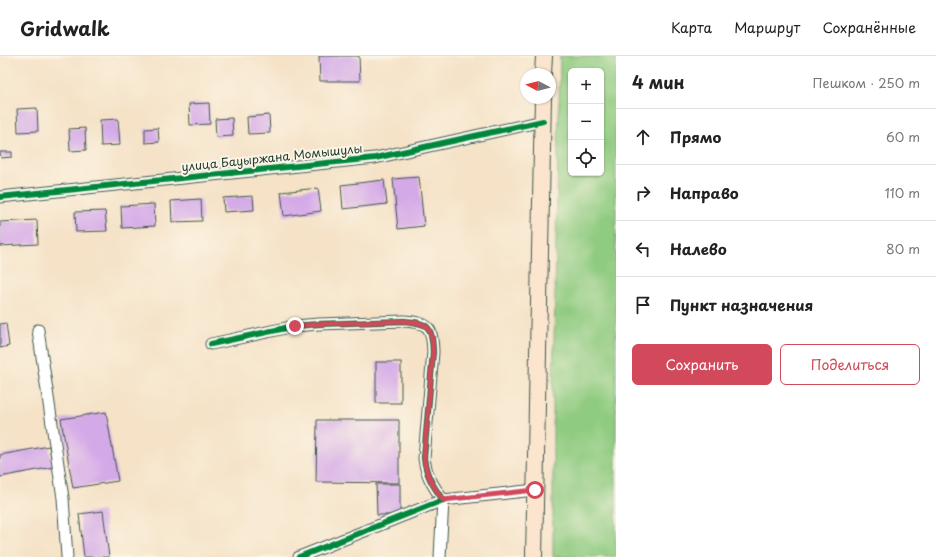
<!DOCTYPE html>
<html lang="ru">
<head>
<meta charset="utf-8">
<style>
  body { margin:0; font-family:"Playpen Sans",sans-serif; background:#f2f2f2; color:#222 }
  .controls { position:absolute; right:12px; top:12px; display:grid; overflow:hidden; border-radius:6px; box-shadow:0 1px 3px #0004 }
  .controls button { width:36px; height:36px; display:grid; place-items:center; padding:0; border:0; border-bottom:1px solid #e0e0e0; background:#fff; color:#222; font:20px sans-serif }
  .compass { position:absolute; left:520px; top:12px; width:36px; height:36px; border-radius:50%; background:#fff; box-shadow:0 1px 3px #0004; rotate:277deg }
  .stop { position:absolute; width:12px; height:12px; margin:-9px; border:3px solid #d1495b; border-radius:50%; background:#fff }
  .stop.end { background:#d1495b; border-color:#fff; box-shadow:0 1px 4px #0008 }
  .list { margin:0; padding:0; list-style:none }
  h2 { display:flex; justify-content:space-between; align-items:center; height:52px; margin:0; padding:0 16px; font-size:17px }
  h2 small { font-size:13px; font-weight:400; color:#767676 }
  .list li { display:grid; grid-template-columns:26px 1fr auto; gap:12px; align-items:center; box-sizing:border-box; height:56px; padding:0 16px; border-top:1px solid #e0e0e0 }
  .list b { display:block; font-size:15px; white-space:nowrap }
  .list em { font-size:13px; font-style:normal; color:#767676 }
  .actions { display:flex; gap:8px; padding:12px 16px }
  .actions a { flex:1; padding:9px 0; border:1px solid #d1495b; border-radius:6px; text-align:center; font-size:14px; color:#d1495b }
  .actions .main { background:#d1495b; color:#fff }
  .icon { flex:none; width:22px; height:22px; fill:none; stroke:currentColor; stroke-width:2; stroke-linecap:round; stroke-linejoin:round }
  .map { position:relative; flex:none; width:616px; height:501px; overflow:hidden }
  header { display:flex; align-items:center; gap:24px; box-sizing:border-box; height:56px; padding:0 20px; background:#fff; border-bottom:1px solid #e0e0e0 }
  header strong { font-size:19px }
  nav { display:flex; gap:22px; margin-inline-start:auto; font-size:14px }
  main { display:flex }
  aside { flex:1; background:#fff }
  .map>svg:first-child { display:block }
</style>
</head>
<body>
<header>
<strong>Gridwalk</strong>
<nav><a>Карта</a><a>Маршрут</a><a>Сохранённые</a></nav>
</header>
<main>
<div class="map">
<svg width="616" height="501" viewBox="0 0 616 501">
  <rect width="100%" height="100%" fill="#fcf5e5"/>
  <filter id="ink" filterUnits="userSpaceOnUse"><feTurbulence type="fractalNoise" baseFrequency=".025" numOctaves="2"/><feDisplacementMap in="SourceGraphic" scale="8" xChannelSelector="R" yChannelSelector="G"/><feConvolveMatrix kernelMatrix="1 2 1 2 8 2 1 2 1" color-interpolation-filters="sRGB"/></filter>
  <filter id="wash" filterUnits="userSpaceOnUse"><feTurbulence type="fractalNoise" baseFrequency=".012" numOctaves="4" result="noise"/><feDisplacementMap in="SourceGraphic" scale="16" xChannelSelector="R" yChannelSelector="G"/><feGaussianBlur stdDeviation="0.9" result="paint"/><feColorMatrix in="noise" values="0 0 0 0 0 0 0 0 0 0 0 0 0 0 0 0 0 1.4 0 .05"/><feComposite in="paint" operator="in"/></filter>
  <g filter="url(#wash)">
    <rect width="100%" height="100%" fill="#f5e2c7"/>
    <path fill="#8fcb80" stroke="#57845a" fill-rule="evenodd" d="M560,0H616V501H553V332ZM571,15H601V117H571Z"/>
    <g id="blocks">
      <g fill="#d4a9e8">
        <polygon points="319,0 359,0 360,25 320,25"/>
        <polygon points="209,47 210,68 190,69 189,48"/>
        <polygon points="37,52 38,75 18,76 17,53"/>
        <polygon points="269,59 270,77 248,78 247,61"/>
        <polygon points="232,62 233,80 216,81 215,63"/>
        <polygon points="118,63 120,89 101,90 100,64"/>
        <polygon points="85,72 86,94 70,95 69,73"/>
        <polygon points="158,72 159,86 145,87 145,73"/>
        <polygon points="0,96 12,96 12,101 1,102"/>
        <polygon points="419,121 424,170 398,173 393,123"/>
        <polygon points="384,124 387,148 343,153 341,129"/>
        <polygon points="318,132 321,155 284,160 281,136"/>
        <polygon points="253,140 254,154 224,156 223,142"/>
        <polygon points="201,143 202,165 172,166 171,145"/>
        <polygon points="154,148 155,170 122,172 121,150"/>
        <polygon points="105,155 107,175 76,176 75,156"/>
        <polygon points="37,164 38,188 0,190 0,166"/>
        <polygon points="6,267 9,290 0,292 0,268"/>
        <rect x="376" y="306" width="25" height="41"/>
        <polygon points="106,356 118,425 73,432 61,363"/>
        <polygon points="317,364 399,364 399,427 316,426"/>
        <polygon points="49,390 53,411 0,421 0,399"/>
        <polygon points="376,428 400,428 400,459 377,459"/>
        <polygon points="103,455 109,501 84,501 79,458"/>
      </g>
    </g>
  </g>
  <g filter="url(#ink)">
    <use href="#blocks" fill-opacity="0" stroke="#3f564a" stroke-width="1"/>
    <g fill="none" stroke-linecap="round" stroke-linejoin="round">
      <g stroke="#3f564a" stroke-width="13">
        <g id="minor">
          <polyline points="0,141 375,102 543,65"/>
          <polyline points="38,274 63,442 67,501"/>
          <path d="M211,288L295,270L319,268L404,265C430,267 432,271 433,296L424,402C426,419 433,430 443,444L299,501"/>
          <polyline points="440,501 443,444 535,434"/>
        </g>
      </g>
      <g stroke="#3f564a" stroke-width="18">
        <g id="secondary">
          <polyline points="543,18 544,0"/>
          <polyline points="534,501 543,42"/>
        </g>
      </g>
      <use href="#minor" stroke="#fff" stroke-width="11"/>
      <use href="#secondary" stroke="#fbe5cf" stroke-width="16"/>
      <g stroke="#fcf5e5" stroke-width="8">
        <g id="cycleway">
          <polyline points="0,141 375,102 543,65"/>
          <path d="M211,288L295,270L319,268L404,265C430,267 432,271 433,296L424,402C426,419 433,430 443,444L299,501"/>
        </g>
      </g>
      <use href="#cycleway" stroke="#00873e" stroke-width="6"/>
    </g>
  </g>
  <g fill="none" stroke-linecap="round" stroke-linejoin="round" filter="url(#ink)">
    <path stroke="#d1495b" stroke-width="5" d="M295,270L319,268L404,265C430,267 432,271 433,296L424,402C426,419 433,430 443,444L535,434"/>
  </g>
  <g text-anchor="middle" stroke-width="4" stroke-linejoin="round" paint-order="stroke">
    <g font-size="12" fill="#1f3d34" stroke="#fcf5e5">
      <text transform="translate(272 102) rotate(-6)" y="4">улица Бауыржана Момышулы</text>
    </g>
  </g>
</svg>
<div class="controls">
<button>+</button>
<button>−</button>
<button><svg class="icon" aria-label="locate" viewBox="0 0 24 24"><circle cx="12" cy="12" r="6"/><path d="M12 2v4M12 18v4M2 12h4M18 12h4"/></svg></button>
</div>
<svg class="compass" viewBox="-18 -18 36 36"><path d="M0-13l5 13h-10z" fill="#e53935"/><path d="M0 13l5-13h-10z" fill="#767676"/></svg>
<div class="stop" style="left:535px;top:434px"></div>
<div class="stop end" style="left:295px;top:270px"></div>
</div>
<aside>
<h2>4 мин<small>Пешком · 250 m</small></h2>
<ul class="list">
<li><svg class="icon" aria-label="ahead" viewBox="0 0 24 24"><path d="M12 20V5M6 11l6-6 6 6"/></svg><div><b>Прямо</b></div><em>60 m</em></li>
<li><svg class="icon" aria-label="right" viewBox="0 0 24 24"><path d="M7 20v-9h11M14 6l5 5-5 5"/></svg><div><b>Направо</b></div><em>110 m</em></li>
<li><svg class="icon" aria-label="left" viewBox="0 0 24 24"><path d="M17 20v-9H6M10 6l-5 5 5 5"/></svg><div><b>Налево</b></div><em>80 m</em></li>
<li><svg class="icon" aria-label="arrive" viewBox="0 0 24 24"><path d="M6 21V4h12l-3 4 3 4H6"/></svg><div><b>Пункт назначения</b></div></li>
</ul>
<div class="actions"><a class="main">Сохранить</a><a>Поделиться</a></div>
</aside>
</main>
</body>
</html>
